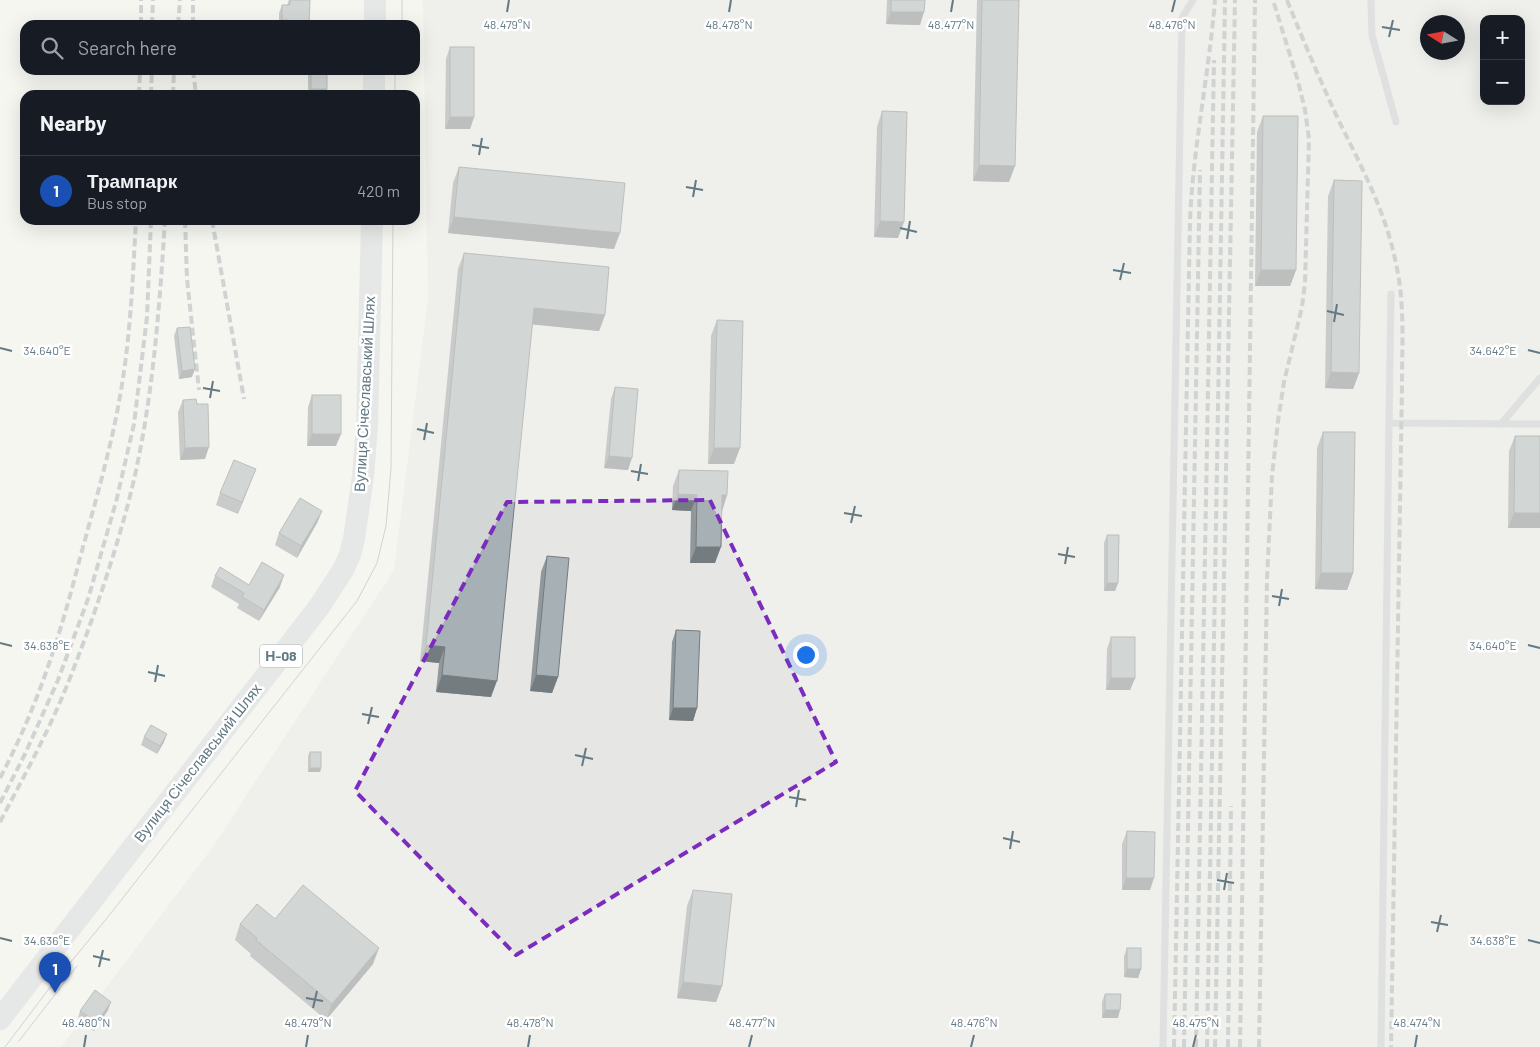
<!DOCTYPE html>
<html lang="en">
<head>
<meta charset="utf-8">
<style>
  body { margin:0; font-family:Barlow,sans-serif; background:#20242c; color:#f1f3f6 }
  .controls { position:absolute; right:15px; top:15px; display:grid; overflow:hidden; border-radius:10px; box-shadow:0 5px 20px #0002 }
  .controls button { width:45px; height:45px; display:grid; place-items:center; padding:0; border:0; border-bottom:1px solid #363941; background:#171b24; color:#f1f3f6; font:25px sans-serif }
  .compass { position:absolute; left:1420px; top:15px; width:45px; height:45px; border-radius:50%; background:#171b24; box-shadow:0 5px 20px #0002; rotate:281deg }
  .you { position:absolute; left:805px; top:654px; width:18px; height:18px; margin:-12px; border:4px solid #fff; border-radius:50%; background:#1a73e8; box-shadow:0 0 0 8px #1a73e833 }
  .badge { display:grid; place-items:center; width:32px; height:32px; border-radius:50%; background:#ec311b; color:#fff; font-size:16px; font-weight:700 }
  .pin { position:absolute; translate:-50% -41px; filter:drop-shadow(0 1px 2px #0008) }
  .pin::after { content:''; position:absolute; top:26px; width:18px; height:15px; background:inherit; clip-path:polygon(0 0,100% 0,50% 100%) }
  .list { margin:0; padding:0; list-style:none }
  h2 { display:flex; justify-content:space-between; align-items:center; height:65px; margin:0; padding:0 20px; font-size:21px }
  h2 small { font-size:16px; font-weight:400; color:#9ea1a6 }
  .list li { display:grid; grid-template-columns:32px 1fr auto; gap:15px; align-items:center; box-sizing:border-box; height:70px; padding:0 20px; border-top:1px solid #363941 }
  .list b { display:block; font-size:19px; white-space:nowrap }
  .list p { margin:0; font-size:16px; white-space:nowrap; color:#9ea1a6 }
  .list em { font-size:16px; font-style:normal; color:#9ea1a6 }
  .icon { flex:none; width:28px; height:28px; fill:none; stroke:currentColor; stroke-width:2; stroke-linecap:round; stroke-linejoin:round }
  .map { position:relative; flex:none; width:1540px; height:1047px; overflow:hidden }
  .search { position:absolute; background:#171b24; box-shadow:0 5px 20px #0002; left:20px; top:20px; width:400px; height:55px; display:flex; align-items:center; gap:12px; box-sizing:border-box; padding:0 18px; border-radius:15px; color:#9ea1a6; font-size:19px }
  .panel { position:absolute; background:#171b24; box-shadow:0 5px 20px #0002; left:20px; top:90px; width:400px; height:135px; border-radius:15px }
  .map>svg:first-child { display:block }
</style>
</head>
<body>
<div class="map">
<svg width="1540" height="1047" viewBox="0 0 1540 1047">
  <rect width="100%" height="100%" fill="#f5f5f1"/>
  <path fill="#e6e6e5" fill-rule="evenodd" d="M423,0H1540V1047H61L212,848L394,570L428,299ZM1484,19H1521V101H1484ZM1428,22H1458V52H1428Z"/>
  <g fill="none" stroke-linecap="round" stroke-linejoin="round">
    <g stroke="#c2c7c9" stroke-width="7">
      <polyline points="1371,0 1372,35 1396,122"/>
      <polyline points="1391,294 1389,423 1540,424"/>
      <polyline points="1501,424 1540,378"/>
      <polyline points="1163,1047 1182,18 1193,0"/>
      <polyline points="1381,1047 1389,423"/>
    </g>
    <g stroke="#d1d8da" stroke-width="22">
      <polyline points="375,25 375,0"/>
      <polyline points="374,95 374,70"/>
      <polyline points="0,1019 319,607 343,570 350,555 354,539 363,476 367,427 372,220"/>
    </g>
    <g stroke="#a0a9ad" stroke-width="1">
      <polyline points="402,25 402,0"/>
      <polyline points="395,95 395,70"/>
      <polyline points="19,1041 77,966"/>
      <polyline points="5,1047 48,990 107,918 357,601 377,563 386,526 391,468 393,220"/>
    </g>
    <g stroke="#a0a9ad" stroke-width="4" stroke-dasharray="8 4" stroke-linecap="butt">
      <path d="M1287,0C1303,40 1320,80 1338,119C1361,166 1386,212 1396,264C1405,303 1402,345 1402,385L1391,1047"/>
      <polyline points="141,25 141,0"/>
      <polyline points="152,25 153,0"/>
      <polyline points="178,25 180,0"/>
      <polyline points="193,25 193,0"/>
      <polyline points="193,70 196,95"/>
      <polyline points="139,95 140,70"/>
      <polyline points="151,95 152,70"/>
      <polyline points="173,95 174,70"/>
      <polyline points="185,220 187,279 199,390"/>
      <polyline points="212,220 244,399"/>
      <path d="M0,778C38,706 60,636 80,558C96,499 114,439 123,378C131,326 133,273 136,220"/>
      <polyline points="0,803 25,754 58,680 88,599 116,502 134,424 147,317 151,220"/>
      <path d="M0,822C24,776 49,731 68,683C91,625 112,564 128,504C152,412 159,315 165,220"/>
      <path d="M1174,1047L1190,221C1193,147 1209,74 1215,0"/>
      <polyline points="1184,1047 1200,170"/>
      <polyline points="1196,1047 1214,60"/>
      <polyline points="1207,1047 1225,0"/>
      <polyline points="1215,1047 1235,0"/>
      <polyline points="1228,1047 1231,806"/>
      <polyline points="1240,1047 1255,0"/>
      <polyline points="1259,1047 1267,579 1272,476 1278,421 1284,382 1302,307 1305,283 1309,139 1305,110 1298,81 1273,0"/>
    </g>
  </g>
  <g fill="#90989c">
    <polygon points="289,0 310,0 309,25 279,25 279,13 282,5 287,5"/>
    <polygon points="887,0 925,0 920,25 886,24"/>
    <polygon points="977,0 1019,0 1009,182 973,181"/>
    <polygon points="450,47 474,117 470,129 445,129 446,59"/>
    <polygon points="308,70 327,70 325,95 308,95"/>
    <polygon points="882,111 898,238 874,237 877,127"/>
    <polygon points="1263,116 1296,270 1290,286 1255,286 1257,132"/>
    <polygon points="459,167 614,249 448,233 453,183"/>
    <polygon points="1334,180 1359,373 1353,389 1325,388 1328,196"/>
    <polygon points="464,253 605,315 599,331 532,324 491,697 436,692 439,663 420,661 458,269"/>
    <polygon points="717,320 734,464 708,464 711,336"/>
    <polygon points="177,328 192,377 179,379 174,336"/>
    <polygon points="615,387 628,470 604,468 611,399"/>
    <polygon points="312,395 336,446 307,446 308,407"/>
    <polygon points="183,400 197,404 205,459 180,460 178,412"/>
    <polygon points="1323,432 1353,573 1347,590 1315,589 1317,448"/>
    <polygon points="1515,436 1540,436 1540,528 1508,528 1509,451"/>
    <polygon points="256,469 238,514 216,505 220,493"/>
    <polygon points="679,470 727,495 722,511 715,563 690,563 691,511 672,510 673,486"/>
    <polygon points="322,511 317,523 297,558 275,545 279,533"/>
    <polygon points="1107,535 1118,583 1115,591 1104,591 1104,543"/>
    <polygon points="547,556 558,677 552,693 530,691 541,572"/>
    <polygon points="215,576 249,585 280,587 259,621 237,608 239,604 211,587"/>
    <polygon points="676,630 697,708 693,721 669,720 672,642"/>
    <polygon points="1111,637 1135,678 1130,690 1106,690 1107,649"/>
    <polygon points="144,737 164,742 157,754 141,745"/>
    <polygon points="310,752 321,768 320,772 308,772 308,756"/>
    <polygon points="1127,831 1150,890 1122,890 1122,844"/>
    <polygon points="693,890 722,986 716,1002 677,998 687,906"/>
    <polygon points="275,919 373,964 326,1020 250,956 251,954 235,940 240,924"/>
    <polygon points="1127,948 1141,969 1138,978 1124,977 1124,956"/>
    <polygon points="1105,994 1118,1018 1102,1018 1102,1002"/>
    <polygon points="108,1010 94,1031 78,1019 80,1011"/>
  </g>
  <g fill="#757c7f">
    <polygon points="891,12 924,12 920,25 886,24"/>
    <polygon points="282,20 288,20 287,25 280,25"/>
    <polygon points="311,89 327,89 325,95 308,95"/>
    <polygon points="450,117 474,117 470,129 445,129"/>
    <polygon points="979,165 1015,166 1009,182 973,181"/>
    <polygon points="454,217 620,233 614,249 448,233"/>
    <polygon points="880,221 904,222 898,238 874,237"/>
    <polygon points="1261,270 1296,270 1290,286 1255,286"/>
    <polygon points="534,308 605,315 599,331 528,324"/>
    <polygon points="195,369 192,377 179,379 182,371"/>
    <polygon points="1331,372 1359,373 1353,389 1325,388"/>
    <polygon points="312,434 341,434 336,446 307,446"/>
    <polygon points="209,447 205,459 180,460 185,448"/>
    <polygon points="714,448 740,448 734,464 708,464"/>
    <polygon points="609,456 632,458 628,470 604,468"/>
    <polygon points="256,469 251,481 238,514 242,502"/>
    <polygon points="678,494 697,495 691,511 672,510"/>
    <polygon points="722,495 727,495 722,511"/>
    <polygon points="322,511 317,523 297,558 301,546"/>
    <polygon points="1514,513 1540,513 1540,528 1508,528"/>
    <polygon points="696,547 721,547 715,563 690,563"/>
    <polygon points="1321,573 1353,573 1347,590 1315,589"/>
    <polygon points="284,575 280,587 259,621 264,610"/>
    <polygon points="1107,583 1118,583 1115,591 1104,591"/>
    <polygon points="426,645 445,647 439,663 420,661"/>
    <polygon points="442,675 497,681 491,697 436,692"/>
    <polygon points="536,675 558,677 552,693 530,691"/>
    <polygon points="1111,678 1135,678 1130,690 1106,690"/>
    <polygon points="673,708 697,708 693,721 669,720"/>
    <polygon points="167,734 164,742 157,754 160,746"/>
    <polygon points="310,768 321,768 320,772 308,772"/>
    <polygon points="1126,878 1154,878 1150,890 1122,890"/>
    <polygon points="379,948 373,964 326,1020 332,1004"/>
    <polygon points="1127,969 1141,969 1138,978 1124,977"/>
    <polygon points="683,982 722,986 716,1002 677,998"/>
    <polygon points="111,1002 108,1010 94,1031 97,1022"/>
    <polygon points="1105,1010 1120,1010 1118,1018 1102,1018"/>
  </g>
  <g fill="#a7b1b5" stroke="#757c7f">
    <polygon points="290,0 310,0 309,25 288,25 288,20 282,20 282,5 290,5"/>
    <polygon points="891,0 925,0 924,12 891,12"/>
    <polygon points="982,0 1019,0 1015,166 979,165"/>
    <rect x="450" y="47" width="24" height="70"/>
    <rect x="311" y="70" width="16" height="19"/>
    <polygon points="882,111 907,112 904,222 880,221"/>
    <polygon points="1263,116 1298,116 1296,270 1261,270"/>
    <polygon points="459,167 625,183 620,233 454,217"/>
    <polygon points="1334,180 1362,181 1359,373 1331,372"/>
    <polygon points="464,253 609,267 605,315 534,308 497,681 442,675 445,647 426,645"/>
    <polygon points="717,320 743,321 740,448 714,448"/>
    <polygon points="190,327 195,369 182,371 177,328"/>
    <polygon points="615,387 638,389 632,458 609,456"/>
    <rect x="312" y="395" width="29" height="39"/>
    <polygon points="196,399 197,404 208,404 209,447 185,448 183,400"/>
    <polygon points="1323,432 1355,432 1353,573 1321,573"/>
    <polygon points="1515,436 1540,436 1540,513 1514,513"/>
    <polygon points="234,460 256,469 242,502 220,493"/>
    <polygon points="679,470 728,471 727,495 722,495 721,547 696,547 697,495 678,494"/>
    <polygon points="300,498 322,511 301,546 279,533"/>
    <polygon points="1107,535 1119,535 1118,583 1107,583"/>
    <polygon points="547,556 569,558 558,677 536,675"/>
    <polygon points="262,562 284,575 264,610 242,597 244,593 215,576 220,567 249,585"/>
    <polygon points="676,630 700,631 697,708 673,708"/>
    <rect x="1111" y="637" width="24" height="41"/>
    <polygon points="151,725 167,734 160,746 144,737"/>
    <rect x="310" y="752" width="11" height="16"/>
    <polygon points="1127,831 1155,832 1154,878 1126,878"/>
    <polygon points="303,885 379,948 332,1004 256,940 257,938 240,924 257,904 275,919"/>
    <polygon points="693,890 732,894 722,986 683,982"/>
    <rect x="1127" y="948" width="14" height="21"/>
    <polygon points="95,990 111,1002 97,1022 80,1011"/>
    <polygon points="1105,994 1121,994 1120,1010 1105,1010"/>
  </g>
  <path d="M0 0H1540V1047H0ZM710,500L836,762L516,955L355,791L507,502Z" fill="#f5f5f1" fill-opacity=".55" fill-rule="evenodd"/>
  <path fill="none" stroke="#7b2cbf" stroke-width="4" stroke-dasharray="10 6" stroke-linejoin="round" d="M710,500L836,762L516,955L355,791L507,502Z"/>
  <path fill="none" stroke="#637984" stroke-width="2" d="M507,12L509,0M729,12L731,0M951,12L953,0M1172,12L1175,0M1382,27L1400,30M1389,37L1393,20M472,145L489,148M479,155L482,138M686,187L703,190M693,197L696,180M900,228L917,232M907,239L910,221M1113,270L1131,273M1120,280L1124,263M1327,311L1344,315M1334,322L1337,304M0,348L12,351M1528,350L1540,353M203,388L220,391M210,398L213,381M417,429L434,433M424,440L427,423M631,471L648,474M638,481L641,464M844,513L862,516M851,523L855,506M1058,554L1075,557M1065,564L1068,547M1272,596L1289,599M1279,606L1282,589M0,643L12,646M1528,645L1540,648M148,672L165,676M155,682L158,665M362,714L379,717M368,724L372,707M575,755L593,759M582,766L586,748M789,797L806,800M796,807L799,790M1003,838L1020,842M1010,849L1013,831M1217,880L1234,883M1224,890L1227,873M1431,922L1448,925M1437,932L1441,915M0,938L12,941M1528,940L1540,943M93,956L110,960M99,967L103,950M306,998L323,1001M313,1008L317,991M84,1047L86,1035M306,1047L308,1035M528,1047L530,1035M749,1047L752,1035M971,1047L974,1035M1193,1047L1196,1035M1415,1047L1417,1035"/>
  <g text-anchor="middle" stroke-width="5" stroke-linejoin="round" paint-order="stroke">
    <rect fill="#fff" stroke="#92a1a9" stroke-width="1" x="260" y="644.5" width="42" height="23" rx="4"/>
    <g font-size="14" font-weight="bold" fill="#637984">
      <text x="281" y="661">Н-08</text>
    </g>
    <g font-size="15" fill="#637984" stroke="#fff">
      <text transform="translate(365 394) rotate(-87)" y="5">Вулиця Січеславський Шлях</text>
      <text transform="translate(198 763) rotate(-52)" y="5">Вулиця Січеславський Шлях</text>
    </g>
  </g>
  <g font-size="12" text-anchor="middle" fill="#637984" stroke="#fff" stroke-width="5" stroke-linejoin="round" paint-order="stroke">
    <text x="507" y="29">48.479°N</text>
    <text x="729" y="29">48.478°N</text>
    <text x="951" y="29">48.477°N</text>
    <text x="1172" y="29">48.476°N</text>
    <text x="1493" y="355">34.642°E</text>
    <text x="47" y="355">34.640°E</text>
    <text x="1493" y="650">34.640°E</text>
    <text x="47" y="650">34.638°E</text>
    <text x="1493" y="945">34.638°E</text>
    <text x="47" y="945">34.636°E</text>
    <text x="86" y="1027">48.480°N</text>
    <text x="308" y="1027">48.479°N</text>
    <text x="530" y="1027">48.478°N</text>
    <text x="752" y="1027">48.477°N</text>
    <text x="974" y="1027">48.476°N</text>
    <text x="1196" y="1027">48.475°N</text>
    <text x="1417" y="1027">48.474°N</text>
  </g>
</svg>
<div class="controls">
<button>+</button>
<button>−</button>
</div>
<svg class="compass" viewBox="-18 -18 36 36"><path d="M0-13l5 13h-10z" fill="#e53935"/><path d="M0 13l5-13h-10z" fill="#9ea1a6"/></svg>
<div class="you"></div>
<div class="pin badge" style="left:55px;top:993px;background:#1a4fb4">1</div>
<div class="search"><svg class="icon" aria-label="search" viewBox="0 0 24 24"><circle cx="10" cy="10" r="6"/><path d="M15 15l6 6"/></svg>Search here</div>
<section class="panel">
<h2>Nearby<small></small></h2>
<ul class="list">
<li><span class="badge" style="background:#1a4fb4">1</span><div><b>Трампарк</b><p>Bus stop</p></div><em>420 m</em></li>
</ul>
</section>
</div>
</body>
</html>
